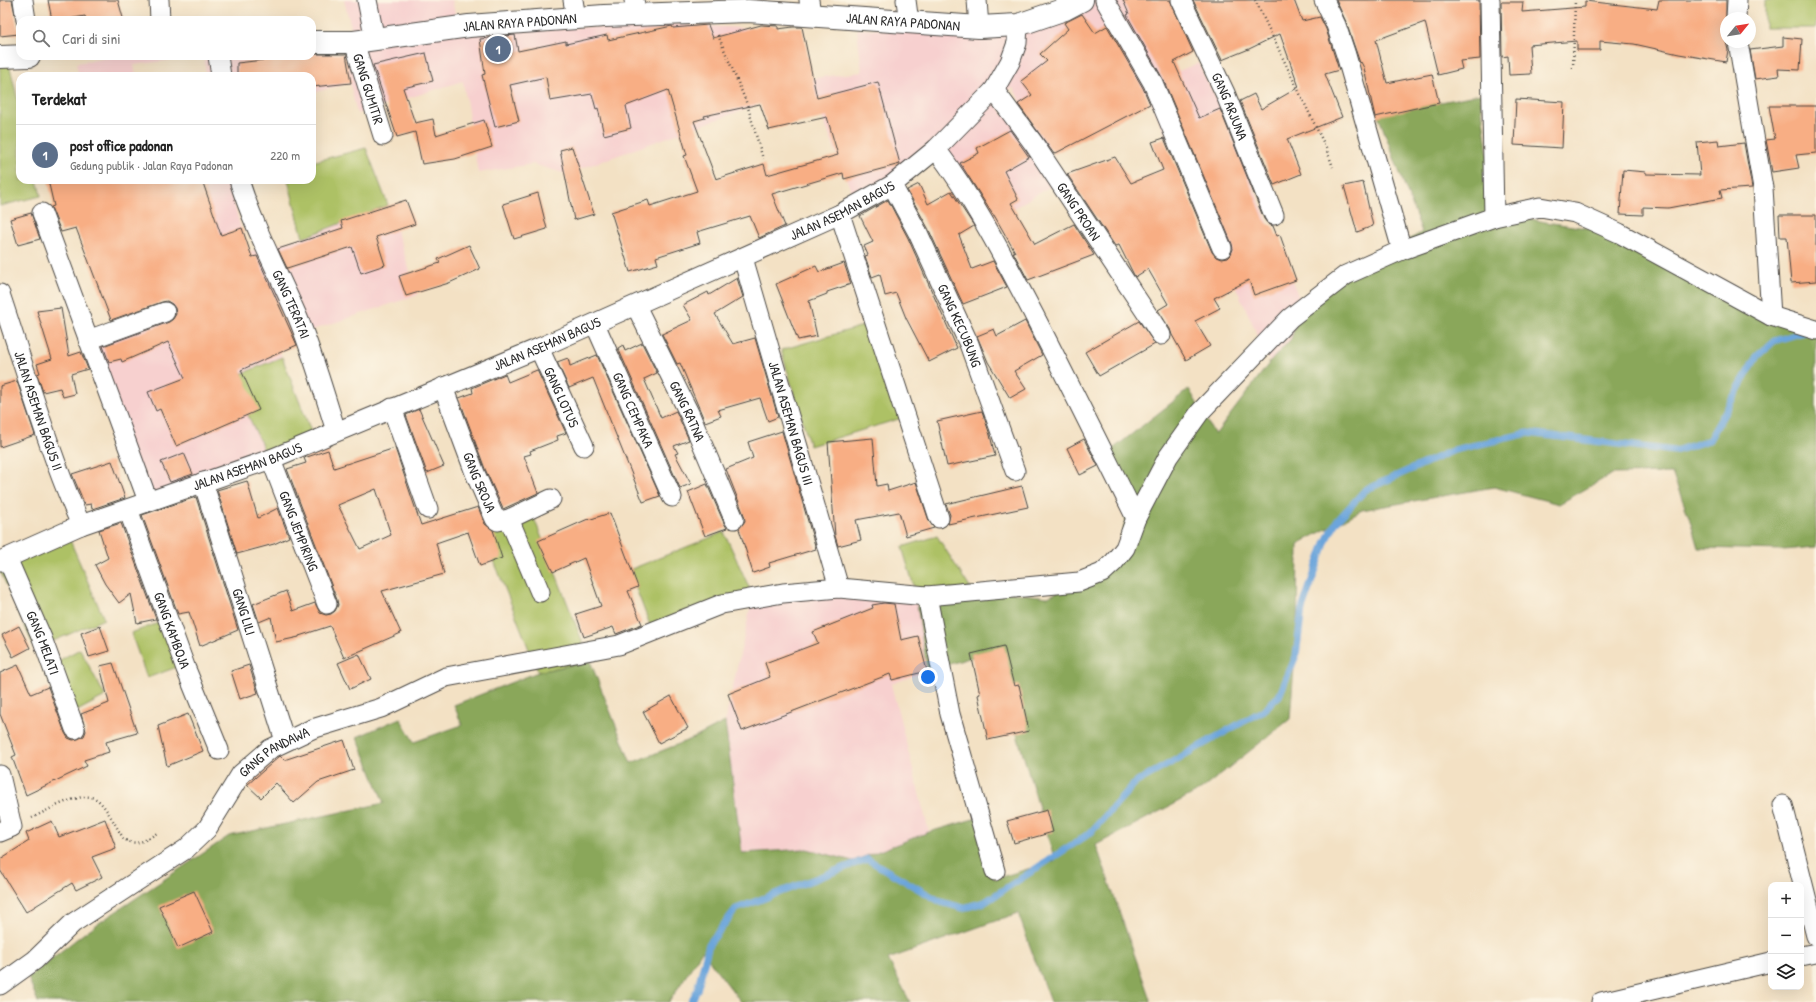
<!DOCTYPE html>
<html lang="id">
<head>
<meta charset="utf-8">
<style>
  body { margin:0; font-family:"Patrick Hand",sans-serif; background:#f2f2f2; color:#222 }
  .controls { position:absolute; right:12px; bottom:12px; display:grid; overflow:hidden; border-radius:8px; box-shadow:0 4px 16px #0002 }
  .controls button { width:36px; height:36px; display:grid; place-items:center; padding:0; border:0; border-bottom:1px solid #e0e0e0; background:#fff; color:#222; font:20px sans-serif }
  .compass { position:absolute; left:1720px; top:12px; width:36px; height:36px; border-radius:50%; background:#fff; box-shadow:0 4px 16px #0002; rotate:60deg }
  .you { position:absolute; left:928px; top:677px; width:14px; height:14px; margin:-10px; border:3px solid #fff; border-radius:50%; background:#1a73e8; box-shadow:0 0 0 6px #1a73e833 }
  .badge { display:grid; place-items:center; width:26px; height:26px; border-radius:50%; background:#1a73e8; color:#fff; font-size:13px; font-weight:700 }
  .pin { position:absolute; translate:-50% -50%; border:2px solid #fff; box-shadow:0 1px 4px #0006 }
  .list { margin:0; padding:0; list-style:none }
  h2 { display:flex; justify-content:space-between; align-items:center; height:52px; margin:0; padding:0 16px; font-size:17px }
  h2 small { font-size:13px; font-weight:400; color:#767676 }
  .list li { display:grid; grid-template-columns:26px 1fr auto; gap:12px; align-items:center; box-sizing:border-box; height:60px; padding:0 16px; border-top:1px solid #e0e0e0 }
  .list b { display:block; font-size:15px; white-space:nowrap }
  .list p { margin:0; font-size:13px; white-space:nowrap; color:#767676 }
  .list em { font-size:13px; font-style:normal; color:#767676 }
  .icon { flex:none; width:22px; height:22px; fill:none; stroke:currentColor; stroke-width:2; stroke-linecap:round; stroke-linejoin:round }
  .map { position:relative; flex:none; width:1816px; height:1002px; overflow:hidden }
  .search { position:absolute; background:#fff; box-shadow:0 4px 16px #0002; left:16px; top:16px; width:300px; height:44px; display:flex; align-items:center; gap:10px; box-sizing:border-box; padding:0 14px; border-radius:12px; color:#767676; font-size:15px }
  .panel { position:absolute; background:#fff; box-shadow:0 4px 16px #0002; left:16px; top:72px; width:300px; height:112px; border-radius:12px }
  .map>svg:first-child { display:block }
</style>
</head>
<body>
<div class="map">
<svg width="1816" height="1002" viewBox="0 0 1816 1002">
  <rect width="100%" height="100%" fill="#fcf5e5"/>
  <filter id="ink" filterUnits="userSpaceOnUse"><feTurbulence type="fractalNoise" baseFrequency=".025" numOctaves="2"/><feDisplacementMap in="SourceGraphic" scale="8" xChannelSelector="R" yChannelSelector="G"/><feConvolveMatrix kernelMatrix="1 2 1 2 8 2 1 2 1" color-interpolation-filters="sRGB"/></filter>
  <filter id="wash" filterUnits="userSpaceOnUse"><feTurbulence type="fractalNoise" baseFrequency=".012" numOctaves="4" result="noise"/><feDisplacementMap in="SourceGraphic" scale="16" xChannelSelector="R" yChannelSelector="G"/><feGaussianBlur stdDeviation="0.9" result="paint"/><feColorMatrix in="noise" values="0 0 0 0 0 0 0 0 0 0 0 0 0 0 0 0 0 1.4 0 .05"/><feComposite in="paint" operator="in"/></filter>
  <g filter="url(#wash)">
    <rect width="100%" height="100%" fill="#f3e1c4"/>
    <g fill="#f7d0cf" fill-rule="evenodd">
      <path d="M344,0H452L460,34L662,23L800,32L806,79L862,72L857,29L961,30L1049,15L1060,0H1193L1152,24L1179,71L1198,63L1220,106L1302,305L1291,339L1270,362L1146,91L1037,155L1057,182L981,228L937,152L857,206L810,86L566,174L533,164L478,173L463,81L357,114L350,83L312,93V76H206L204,56H312V53L358,54ZM1013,88L1023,105L1004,115L994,99Z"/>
      <polygon points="118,56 202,56 134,65 136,76 79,76 76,63"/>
      <polygon points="137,180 228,180 247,252 303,238 388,205 418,295 276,342 282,357 232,378 265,452 142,499 90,342 175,319"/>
      <polygon points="915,590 927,671 891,684 929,832 853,861 807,849 742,853 725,722 753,596"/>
    </g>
    <g fill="#adc165" stroke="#6c7648">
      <rect x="1765" y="0" width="51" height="28"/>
      <polygon points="9,63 20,110 20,180 37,180 41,196 0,206 0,64"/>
      <polygon points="366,148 388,205 303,238 288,180 312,180 312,162"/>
      <polygon points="873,323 902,418 810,446 781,350"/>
      <polygon points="282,357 312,434 265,452 231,378"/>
      <polygon points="532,513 590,661 538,672 483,533"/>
      <polygon points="66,531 104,619 35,649 0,571 0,560"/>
      <polygon points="724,532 753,596 653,633 629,570"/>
      <polygon points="937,536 970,588 915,590 902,547"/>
      <polygon points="172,618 188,663 147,678 131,633"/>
      <polygon points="80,649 105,696 68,716 43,669"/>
    </g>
    <polygon fill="#8aa75a" stroke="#5a6942" points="1480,94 1495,211 1545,222 1615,232 1816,334 1816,547 1783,550 1698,548 1689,517 1672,473 1612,474 1559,504 1494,487 1362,510 1298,544 1297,628 1290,719 1202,789 1096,845 1151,1002 1050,1002 1018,913 888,959 910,1002 741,1002 702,951 669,1002 38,1002 28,977 87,931 229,836 384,803 357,737 400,718 414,742 462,725 454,705 538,672 590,661 631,763 694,738 725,722 742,853 807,849 853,861 929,832 977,818 994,879 1055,861 992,651 927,671 915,590 970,588 1048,597 1119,560 1128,500 1109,452 1189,389 1215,435 1270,362 1291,339 1302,305 1422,232 1378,115"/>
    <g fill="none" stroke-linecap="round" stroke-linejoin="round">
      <polyline stroke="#6ca5db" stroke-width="7" points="691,1002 697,990 709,944 736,909 867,859 941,902 963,908 985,902 1090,833 1135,783 1262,711 1279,696 1296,656 1302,609 1325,543 1336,522 1365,490 1454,450 1528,433 1675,451 1709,440 1757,356 1774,341 1804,332"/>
    </g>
    <g id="blocks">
      <g fill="#f8ae84" fill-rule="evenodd">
        <polygon points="0,0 12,0 19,34 0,36"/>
        <polygon points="48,0 118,0 123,18 113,20 86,20 85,16 63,20 52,20"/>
        <polygon points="1123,0 1170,0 1193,52 1174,62 1199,118 1220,109 1264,219 1268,224 1273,226 1277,236 1280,235 1296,280 1254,295 1249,280 1214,298 1220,308 1195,321 1210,346 1186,360 1172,335 1170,329 1158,310 1168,304 1148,269 1135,277 1119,245 1115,246 1067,174 1115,157 1131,183 1163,170 1152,142 1164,138 1212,252 1216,257 1221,259 1227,258 1231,254 1233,249 1232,244 1163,79 1127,15 1129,14"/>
        <polygon points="1193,0 1294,0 1302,21 1320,17 1326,29 1339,70 1325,74 1342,117 1287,139 1301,174 1274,185 1240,101 1254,94 1261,109 1299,87 1280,34 1249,49 1222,60"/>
        <polygon points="1336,0 1479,0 1480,59 1460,61 1462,69 1438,75 1425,22 1376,40 1387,83 1432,74 1439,103 1375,117 1364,68 1361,62 1360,63 1346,22"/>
        <polygon points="1659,0 1726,0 1726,42 1728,50 1726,62 1679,54 1634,44 1600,41 1600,50 1577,50 1577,41 1529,45 1531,74 1509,75 1508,56 1502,57 1501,2 1523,2 1522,12 1585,7 1585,1 1657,9"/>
        <polygon points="1082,14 1095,33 1107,26 1143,88 1150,104 1054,154 1018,104 1032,95 1021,81 1047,61 1040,54 1068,29 1064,23"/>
        <path d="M708,25L713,38L761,25L778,26V29L793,27H802L817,98L878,82L900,164L844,179L843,173L772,194L785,226L759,238L750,216L697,232L700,243L656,257L658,264L630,272L611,212L648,200L650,206L697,191L684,156L687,155L668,90L626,106L631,128L604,135L598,108L596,109L592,94L550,101L546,77L510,85L519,121L495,127L482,75L485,74L480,39L515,35L518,51L566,41V44L607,35L608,40L672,26L673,28ZM760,104L769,130L827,117L838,155L767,175L764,164L716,179L694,121L705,118L704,116Z"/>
        <polygon points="1783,37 1802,39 1800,70 1778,69 1779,76 1755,79 1750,50 1783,46"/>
        <polygon points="426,53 433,81 403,88 415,123 433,119 436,135 484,120 492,147 455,159 422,164 415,132 397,137 373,65"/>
        <polygon points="317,54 346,54 351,83 312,87 312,76 237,76 237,63"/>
        <polygon points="1516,99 1564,102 1562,148 1514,145"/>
        <polygon points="1769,106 1816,106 1816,153 1796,155 1799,168 1772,172 1766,140 1775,139"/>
        <polygon points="1010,130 1029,157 1004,171 1018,199 1011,203 1035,244 1074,224 1094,255 1028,280 1013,252 1015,252 994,215 993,215 960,163 979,153 977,148"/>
        <polygon points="1718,140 1719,146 1744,143 1752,188 1720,190 1722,198 1668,208 1643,207 1643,215 1620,214 1623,170 1646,172 1646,174 1700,175 1697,142"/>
        <polygon points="572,147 594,214 574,220 560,150"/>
        <polygon points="48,180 202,180 221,235 242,228 252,257 257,256 297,345 241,370 259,410 176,446 160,409 156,411 148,392 185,378 168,342 122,362 121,359 109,362 103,346 169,322 173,319 176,314 175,308 172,304 167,301 162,302 111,320 76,228 61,232 51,207 54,206"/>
        <polygon points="1363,182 1373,226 1357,232 1344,186"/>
        <polygon points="919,184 928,204 951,191 974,226 959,235 972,269 993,261 1007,287 963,304 928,228 907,190"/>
        <polygon points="538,193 547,229 514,239 503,204"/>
        <polygon points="406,200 415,224 376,237 385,265 361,273 352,247 287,268 278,249 343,228 341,221"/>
        <polygon points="888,200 908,238 957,348 929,362 906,318 896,293 885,296 880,274 872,277 865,256 868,255 864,246 873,242 860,216"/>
        <polygon points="31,213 40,239 18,245 10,219"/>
        <polygon points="1779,215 1816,215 1816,281 1791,283 1787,237 1780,237"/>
        <polygon points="469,245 480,269 449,283 406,296 399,276 440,263 438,259"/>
        <polygon points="844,263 851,284 827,292 827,294 809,301 817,336 798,340 776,284 816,266 819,272"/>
        <polygon points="737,278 743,297 715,314 733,344 755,338 778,417 768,421 760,398 718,410 721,416 705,422 680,363 677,364 662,334 692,320 683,305 708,292 709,295"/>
        <polygon points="61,308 69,356 81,352 88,369 71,374 75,394 63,397 60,388 43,392 37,374 40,373 37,364 52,359 37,311"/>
        <polygon points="1025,321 1042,355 1014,371 1026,389 1010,398 988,362 977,336 994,329 997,336"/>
        <polygon points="1139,321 1155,344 1099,376 1085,352"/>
        <polygon points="642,343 657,373 644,379 661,418 676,411 689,440 674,446 678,453 675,454 691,484 680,488 618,348 623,345 625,351"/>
        <polygon points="597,355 660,496 643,502 593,378 569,388 557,362 568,358 570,366"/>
        <polygon points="537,370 566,433 557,436 558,440 530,451 531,454 524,456 538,493 503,509 485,469 459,398 473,393 472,388 505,374 508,382"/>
        <polygon points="17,381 35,435 0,447 0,386"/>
        <polygon points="419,409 444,466 427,473 406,415"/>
        <polygon points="982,411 990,435 995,456 947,466 937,421"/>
        <polygon points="782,431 816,549 769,563 770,567 753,573 739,529 745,521 744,515 726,469 753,458 748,442"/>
        <polygon points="873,438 877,486 887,484 888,491 916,482 929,521 934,528 906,536 899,512 856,520 861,540 838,546 835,536 828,442"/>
        <polygon points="1084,439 1098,466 1080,475 1067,448"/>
        <path d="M395,448L421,525L478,507L485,524L493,530L502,558L480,566L468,532L436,543L444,574L382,591L401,633L344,658L330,626L299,636V637L276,642L271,617L259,622L253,604L286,591L293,611L315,603L320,613L326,615L331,614L335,611L338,605L337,600L287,469L306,463L304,458L328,450L334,468ZM376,489L391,535L360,549L338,505Z"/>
        <polygon points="184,453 193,474 170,482 161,462"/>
        <polygon points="112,461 125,498 92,509 91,504 85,505 72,474"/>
        <polygon points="247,481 258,518 278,508 289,537 274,544 237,554 217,490"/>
        <polygon points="707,484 724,523 727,528 705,536 688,492"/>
        <polygon points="1022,486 1028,507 948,524 950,515 946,504"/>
        <polygon points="196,497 238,630 200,646 189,612 178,614 142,515"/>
        <polygon points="610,513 638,587 628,591 642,624 616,634 613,627 584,637 576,614 601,606 584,558 553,572 538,541 588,519 588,520"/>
        <polygon points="121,523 156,619 137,623 131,594 119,603 105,584 95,565 108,558 99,530"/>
        <polygon points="884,603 894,604 901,640 918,636 927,671 892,680 890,674 742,731 728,694 770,677 765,663 818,643 813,632 873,608 872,605"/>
        <polygon points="19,626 30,648 13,657 2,635"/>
        <polygon points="100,626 109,651 89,657 81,633"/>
        <polygon points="1004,646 1014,686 1019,685 1029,731 988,740 978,695 980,694 971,654"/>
        <polygon points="359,654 371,679 350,689 338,663"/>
        <polygon points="113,663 137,733 106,742 109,752 84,760 87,766 26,795 12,757 16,755 0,714 0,673 18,665 31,694 48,687 65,733 68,738 73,740 78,739 84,736 86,731 81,714 109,703 100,666"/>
        <polygon points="249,665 258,693 240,699 231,671"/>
        <polygon points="671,696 688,728 659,743 643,712"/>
        <polygon points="188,714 203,751 167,766 158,726"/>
        <polygon points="344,740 354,770 318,782 294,803 276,783 261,798 247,785 280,756 284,760"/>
        <polygon points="1047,810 1053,832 1014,843 1007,821"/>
        <polygon points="105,819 116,848 92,857 102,877 76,890 72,883 26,912 0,870 0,859 29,841 26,833 52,821 59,837"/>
        <polygon points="194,891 213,932 178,948 159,906"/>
      </g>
    </g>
  </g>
  <g filter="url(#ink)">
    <use href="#blocks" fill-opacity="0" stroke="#494642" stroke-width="1"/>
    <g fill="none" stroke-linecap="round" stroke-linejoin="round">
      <g stroke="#494642" stroke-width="21">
        <g id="minor">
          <polyline points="23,0 26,20"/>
          <polyline points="159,0 160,20"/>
          <polyline points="367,0 375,40"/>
          <polyline points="573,0 576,18"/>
          <polyline points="634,0 637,14"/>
          <polyline points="809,0 811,14"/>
          <polyline points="906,0 909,23"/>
          <polyline points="977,0 979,27"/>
          <polyline points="1105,0 1153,83 1222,248"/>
          <path id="s1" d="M1181,0L1225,93L1274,215"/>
          <polyline points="1324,0 1336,25 1346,55 1402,250"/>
          <polyline points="1490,0 1494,217"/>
          <polyline points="1736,18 1737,0"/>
          <path id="s2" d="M354,42L383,136"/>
          <polyline points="1738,42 1763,188 1771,316"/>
          <polyline points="218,56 221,76"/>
          <path id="s3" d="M994,90L1034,144L1161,335"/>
          <path d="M936,149C975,201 1004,258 1034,315C1069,383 1102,450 1136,518"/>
          <path id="s4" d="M239,180C254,228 278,272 298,318C313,354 324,393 336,431"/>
          <path id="s5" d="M892,185L918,233L969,344L1015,471"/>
          <polyline points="42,213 148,501"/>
          <polyline points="840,214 939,518"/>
          <path id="s6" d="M743,258L839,588"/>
          <path id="s7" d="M0,294C26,371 48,451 81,525"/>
          <path id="s8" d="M636,306L690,415L734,519"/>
          <path id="s9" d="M595,324L672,497"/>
          <polyline points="88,340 165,312"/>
          <path id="s10" d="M539,348L584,446"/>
          <path id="s11" d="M443,387L475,473L495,519L498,521L509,519L551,499"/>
          <polyline points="392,408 428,509"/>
          <path id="s12" d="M271,459L327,604"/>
          <path id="s13" d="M203,482L285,741"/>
          <path id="s14" d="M128,509L186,669L219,750"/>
          <polyline points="509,519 540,592"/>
          <path id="s15" d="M7,558L42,638L75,729"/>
          <path id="s16" d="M0,561L81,525L271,459L539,348L840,214L892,185L936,149L994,90L1010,62L1017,43L1018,25"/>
          <polyline points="927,596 950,714 995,871"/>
          <polyline points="0,775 12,827 0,832"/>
          <polyline points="1783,805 1816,936"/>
          <polyline points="1801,956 1816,953"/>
          <path id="s17" d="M0,985L35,960L73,923L186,849L207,829L241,774L270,749L312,729L381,708L446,677L619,645L722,604L783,593L839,588L927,596L1079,582L1102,573L1114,562L1125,548L1136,518L1168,457L1200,412L1290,318L1346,275L1402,250L1494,217L1540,207L1575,213L1619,233L1771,316L1816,330"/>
          <polyline points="1601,1002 1771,962"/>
        </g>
      </g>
      <g stroke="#494642" stroke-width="24">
        <g id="secondary">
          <path id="s18" d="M312,42H354L469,26L604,16L748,11L979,27L1018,25L1065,9L1082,0"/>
          <polyline points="0,57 29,56"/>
        </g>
      </g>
      <g stroke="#494642" stroke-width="2.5" stroke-dasharray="1 3" stroke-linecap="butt">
        <polyline points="1255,0 1326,148 1333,167"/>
        <polyline points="718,35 747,104 763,159"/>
        <polyline points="1573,68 1575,0"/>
        <path d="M32,818C46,811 82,790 96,799C106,805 117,829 124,839C136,847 146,840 157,833"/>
      </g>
      <use href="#minor" stroke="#fff" stroke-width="19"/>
      <use href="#secondary" stroke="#fff" stroke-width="22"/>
    </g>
  </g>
  <g text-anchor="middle" stroke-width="3.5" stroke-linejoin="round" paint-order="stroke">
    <g font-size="14" fill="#2b2b2b" stroke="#fcf5e5">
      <text dy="5" stroke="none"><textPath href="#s18" startOffset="593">JALAN RAYA PADONAN</textPath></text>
      <text dy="5" stroke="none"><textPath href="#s18" startOffset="209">JALAN RAYA PADONAN</textPath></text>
      <text dy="5" stroke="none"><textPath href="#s2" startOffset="49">GANG GUMITIR</textPath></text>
      <text dy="5" stroke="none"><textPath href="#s1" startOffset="117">GANG ARJUNA</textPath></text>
      <text dy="5" stroke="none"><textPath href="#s16" startOffset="913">JALAN ASEMAN BAGUS</textPath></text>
      <text dy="5" stroke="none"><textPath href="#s3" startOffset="148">GANG PROAN</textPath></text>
      <text dy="5" stroke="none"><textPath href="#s4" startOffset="135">GANG TERATAI</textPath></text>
      <text dy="5" stroke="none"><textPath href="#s5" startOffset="156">GANG KECUBUNG</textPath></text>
      <text dy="5" stroke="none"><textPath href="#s16" startOffset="589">JALAN ASEMAN BAGUS</textPath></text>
      <text dy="5" stroke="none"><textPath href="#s10" startOffset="54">GANG LOTUS</textPath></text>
      <text dy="5" stroke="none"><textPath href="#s7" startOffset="123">JALAN ASEMAN BAGUS II</textPath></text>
      <text dy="5" stroke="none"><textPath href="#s9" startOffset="94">GANG CEMPAKA</textPath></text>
      <text dy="5" stroke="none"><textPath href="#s8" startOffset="117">GANG RATNA</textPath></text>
      <text dy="5" stroke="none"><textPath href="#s6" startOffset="172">JALAN ASEMAN BAGUS III</textPath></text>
      <text dy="5" stroke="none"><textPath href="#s16" startOffset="265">JALAN ASEMAN BAGUS</textPath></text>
      <text dy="5" stroke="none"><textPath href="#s11" startOffset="102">GANG SROJA</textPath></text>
      <text dy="5" stroke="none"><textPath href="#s12" startOffset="77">GANG JEMPIRING</textPath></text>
      <text dy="5" stroke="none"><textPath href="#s13" startOffset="136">GANG LILI</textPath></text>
      <text dy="5" stroke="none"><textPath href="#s14" startOffset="129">GANG KAMBOJA</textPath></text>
      <text dy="5" stroke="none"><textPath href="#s15" startOffset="92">GANG MELATI</textPath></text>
      <text dy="5" stroke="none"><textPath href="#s17" startOffset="365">GANG PANDAWA</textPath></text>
    </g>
  </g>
</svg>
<div class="controls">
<button>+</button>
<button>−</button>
<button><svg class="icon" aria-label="layers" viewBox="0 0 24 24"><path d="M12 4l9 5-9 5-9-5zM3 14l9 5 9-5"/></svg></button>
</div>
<svg class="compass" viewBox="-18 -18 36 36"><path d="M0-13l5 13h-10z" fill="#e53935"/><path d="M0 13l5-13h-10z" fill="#767676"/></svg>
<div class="you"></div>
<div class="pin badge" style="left:498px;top:49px;background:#5c6f8a">1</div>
<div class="search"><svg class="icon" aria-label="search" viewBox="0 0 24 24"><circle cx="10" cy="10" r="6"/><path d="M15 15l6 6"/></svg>Cari di sini</div>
<section class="panel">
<h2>Terdekat<small></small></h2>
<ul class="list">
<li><span class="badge" style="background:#5c6f8a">1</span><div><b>post office padonan</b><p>Gedung publik · Jalan Raya Padonan</p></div><em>220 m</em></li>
</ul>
</section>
</div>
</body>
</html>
